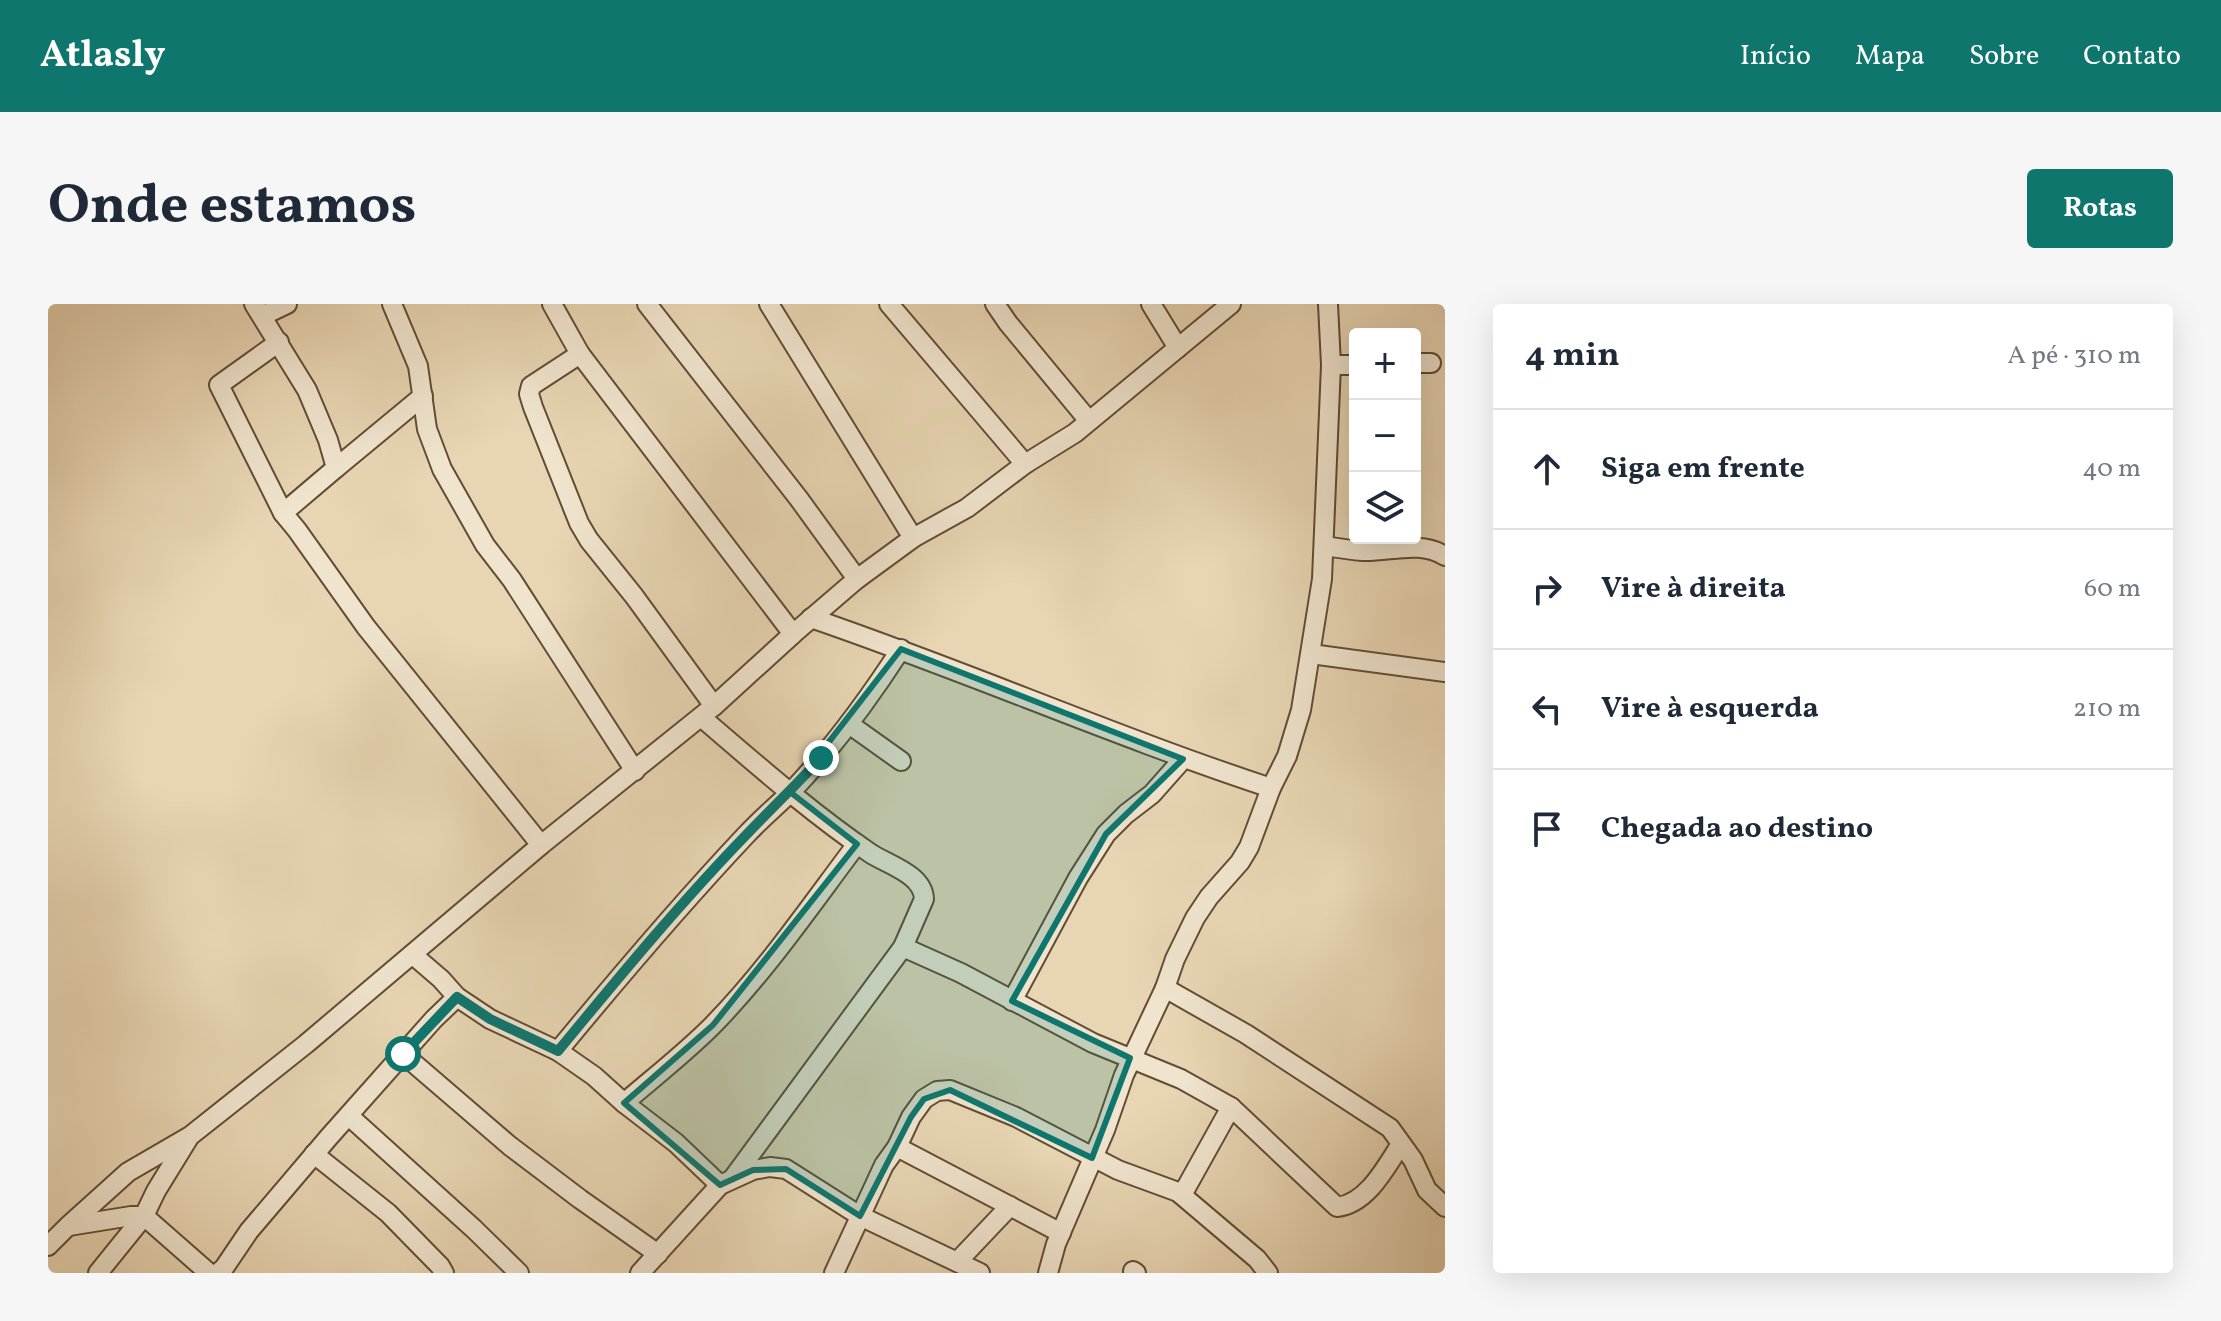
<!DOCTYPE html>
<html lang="pt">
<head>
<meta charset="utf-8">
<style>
  body { margin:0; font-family:Vollkorn,serif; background:#f6f6f7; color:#1f2937 }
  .controls { position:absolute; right:24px; top:24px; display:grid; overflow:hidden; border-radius:8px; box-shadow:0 8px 32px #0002 }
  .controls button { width:72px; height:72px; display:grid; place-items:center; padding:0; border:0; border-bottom:2px solid #e0e1e3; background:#fff; color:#1f2937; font:40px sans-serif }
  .stop { position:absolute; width:24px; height:24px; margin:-18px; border:6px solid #0f766e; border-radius:50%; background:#fff }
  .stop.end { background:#0f766e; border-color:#fff; box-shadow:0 2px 8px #0008 }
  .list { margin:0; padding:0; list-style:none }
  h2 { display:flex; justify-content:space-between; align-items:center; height:104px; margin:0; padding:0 32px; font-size:34px }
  h2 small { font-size:26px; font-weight:400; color:#747a83 }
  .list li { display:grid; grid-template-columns:52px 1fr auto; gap:24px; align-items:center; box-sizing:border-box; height:120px; padding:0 32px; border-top:2px solid #e0e1e3 }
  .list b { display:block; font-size:30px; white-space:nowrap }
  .list em { font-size:26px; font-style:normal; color:#747a83 }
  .icon { flex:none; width:44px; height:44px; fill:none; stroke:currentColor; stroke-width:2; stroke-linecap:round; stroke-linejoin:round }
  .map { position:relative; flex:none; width:1397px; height:969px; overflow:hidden; border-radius:8px }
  header { display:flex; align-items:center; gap:48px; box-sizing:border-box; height:112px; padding:0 40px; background:#0f766e; color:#fff }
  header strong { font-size:38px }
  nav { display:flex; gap:44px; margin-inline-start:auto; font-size:28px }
  .intro { display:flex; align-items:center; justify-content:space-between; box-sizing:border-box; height:192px; padding:0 48px }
  h1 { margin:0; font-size:56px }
  .button { padding:20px 36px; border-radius:8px; background:#0f766e; color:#fff; font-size:28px; font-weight:700 }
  main { display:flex; gap:48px; padding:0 48px }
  aside { flex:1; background:#fff; border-radius:8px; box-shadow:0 8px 32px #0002 }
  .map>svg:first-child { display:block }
</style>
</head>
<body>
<header>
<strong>Atlasly</strong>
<nav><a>Início</a><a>Mapa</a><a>Sobre</a><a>Contato</a></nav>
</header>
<div class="intro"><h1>Onde estamos</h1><a class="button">Rotas</a></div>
<main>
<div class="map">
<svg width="1397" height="969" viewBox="0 0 1397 969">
  <rect width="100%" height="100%" fill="#e8d5b3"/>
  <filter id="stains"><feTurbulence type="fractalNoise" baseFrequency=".0025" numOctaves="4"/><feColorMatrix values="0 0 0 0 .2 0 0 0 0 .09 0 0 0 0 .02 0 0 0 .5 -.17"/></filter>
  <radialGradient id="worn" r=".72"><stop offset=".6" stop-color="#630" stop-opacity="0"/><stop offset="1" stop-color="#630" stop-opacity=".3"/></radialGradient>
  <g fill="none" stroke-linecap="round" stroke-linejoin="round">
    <g stroke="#624d34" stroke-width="22">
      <g id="minor">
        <polyline points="206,0 259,86 280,136 288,164 235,209 249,226 318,323 493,541"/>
        <polyline points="344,0 370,62 379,125 394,165 437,241 464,276 587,467"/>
        <polyline points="504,0 532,50 745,330"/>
        <polyline points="599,0 751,195 809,275"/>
        <polyline points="721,0 865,234"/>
        <polyline points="841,0 977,160"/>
        <polyline points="947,0 960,19 1041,117"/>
        <polyline points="1103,0 1130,44"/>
        <polyline points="214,12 239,0"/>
        <polyline points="231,38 171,81 235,209"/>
        <polyline points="532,50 483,82 481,90 485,103 531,219 541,236 586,292 666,402"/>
        <polyline points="1367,59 1383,59"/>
        <polyline points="1283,61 1307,61"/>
        <polyline points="288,164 375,92"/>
        <path d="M1276,242C1289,244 1302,246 1315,247C1342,248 1372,236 1397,252"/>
        <path d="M763,314C918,367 1068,433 1223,484"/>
        <polyline points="1263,350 1397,368"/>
        <path d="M653,413C708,460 762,508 822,549C840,561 875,570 876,595L855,643L685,874"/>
        <polyline points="801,420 853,457"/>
        <polyline points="855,643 913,669 1045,739 1133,775 1183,803"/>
        <polyline points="365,651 393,675 409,693 442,715 510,747 546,772 576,799 628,839 672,881"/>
        <polyline points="1117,684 1198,730 1342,824 1365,856 1379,886 1397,903"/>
        <polyline points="964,697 1030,574 1058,530 1078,510 1104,490 1135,455"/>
        <path d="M510,747C571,673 633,600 698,531C712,516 727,503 742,489C784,445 820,396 853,345"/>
        <polyline points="355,750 462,842 532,895 610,950"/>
        <path d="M576,799C605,774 636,750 664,722C718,667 763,601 809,540"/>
        <polyline points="301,812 426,925 471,969"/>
        <polyline points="849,843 1013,929"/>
        <polyline points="266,850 340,909 392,962 396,969"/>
        <path d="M1134,891L1183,803L1289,903C1319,900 1338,863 1353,840"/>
        <polyline points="21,922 83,912 96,912 161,969"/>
        <polyline points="0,942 19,923 80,868 142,832 258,740 493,541 666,402 745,330 809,275 865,234 919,204 977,160 1027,129 1183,0"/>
        <polyline points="909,958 962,902"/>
        <polyline points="1085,967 1088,969"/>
        <polyline points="50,969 96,912 108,887 140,835"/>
        <polyline points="170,969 176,964 201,927 281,833 386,715 409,693"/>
        <polyline points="592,969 672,881 705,866 722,863 738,865 812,912 932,969"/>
        <polyline points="786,969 836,861 849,843 863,813 876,795 889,787 902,786 968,813 1070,866 1130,888 1209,955 1220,969"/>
        <polyline points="1000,969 1008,940 1057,826 1076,771 1117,684 1127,655 1147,614 1161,593 1192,558 1201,543 1223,484 1239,452 1253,406 1274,275 1283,61 1280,0"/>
      </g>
    </g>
    <use href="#minor" stroke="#f0e4ce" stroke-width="18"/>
  </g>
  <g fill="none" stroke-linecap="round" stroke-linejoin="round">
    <path stroke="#0f766e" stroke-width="10" d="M355,750L409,693L442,715L510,747C571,673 633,598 700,529C724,504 749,480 773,454"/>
  </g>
  <path fill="#0f766e" fill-opacity="0.2" stroke="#0f766e" stroke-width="6" stroke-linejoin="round" d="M853,345L1135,455L1058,530L964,697L1082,754L1044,854L902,786L876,795L863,813L812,912L738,865L705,866L672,881L576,799L665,721L809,540L742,488Z"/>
  <rect width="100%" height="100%" filter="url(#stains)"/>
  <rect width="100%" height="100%" fill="url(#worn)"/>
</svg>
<div class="controls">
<button>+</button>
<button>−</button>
<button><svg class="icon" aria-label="layers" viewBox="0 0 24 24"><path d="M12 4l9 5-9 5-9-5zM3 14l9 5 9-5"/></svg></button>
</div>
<div class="stop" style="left:355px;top:750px"></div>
<div class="stop end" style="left:773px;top:454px"></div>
</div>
<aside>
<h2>4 min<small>A pé · 310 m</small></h2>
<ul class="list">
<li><svg class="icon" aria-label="ahead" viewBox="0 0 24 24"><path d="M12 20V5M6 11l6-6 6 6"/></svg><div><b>Siga em frente</b></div><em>40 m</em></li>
<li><svg class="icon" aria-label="right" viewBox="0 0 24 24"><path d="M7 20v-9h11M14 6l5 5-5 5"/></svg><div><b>Vire à direita</b></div><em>60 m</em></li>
<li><svg class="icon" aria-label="left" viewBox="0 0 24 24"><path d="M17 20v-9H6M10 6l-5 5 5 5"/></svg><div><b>Vire à esquerda</b></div><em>210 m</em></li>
<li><svg class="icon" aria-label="arrive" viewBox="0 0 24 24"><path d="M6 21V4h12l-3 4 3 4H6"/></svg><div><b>Chegada ao destino</b></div></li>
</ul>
</aside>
</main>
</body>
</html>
